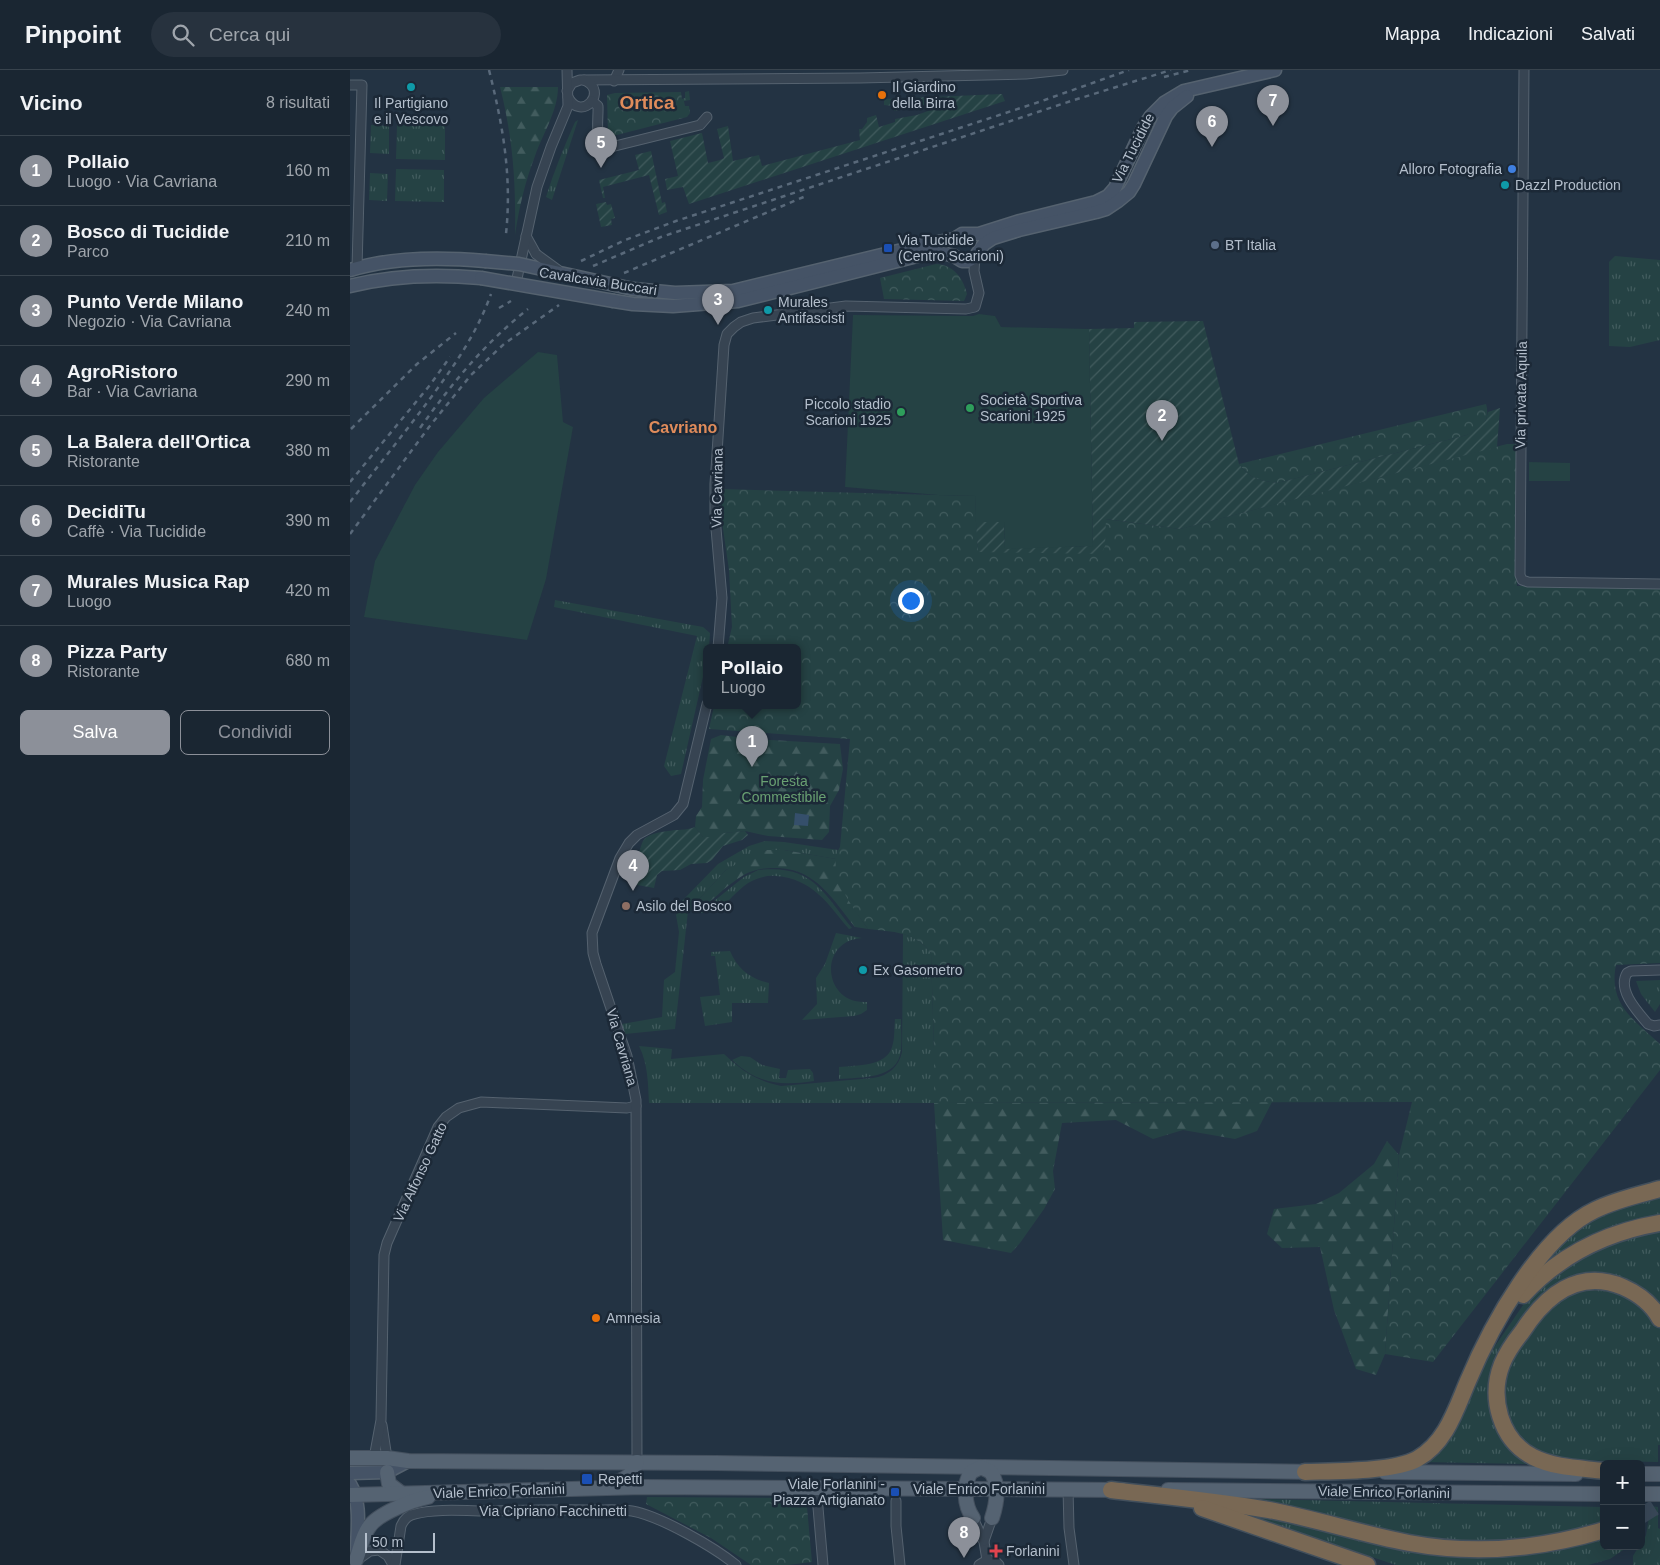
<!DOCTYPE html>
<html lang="it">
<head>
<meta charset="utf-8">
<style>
  body { margin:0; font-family:Arial,sans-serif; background:#27323e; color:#f1f3f6 }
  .controls { position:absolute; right:15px; bottom:15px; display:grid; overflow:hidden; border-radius:8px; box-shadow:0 5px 20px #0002 }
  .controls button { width:45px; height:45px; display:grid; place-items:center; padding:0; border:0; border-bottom:1px solid #38434d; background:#1a2632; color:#f1f3f6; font:25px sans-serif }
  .scale { position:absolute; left:15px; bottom:12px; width:70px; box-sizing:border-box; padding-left:5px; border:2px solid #b4bfcc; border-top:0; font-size:14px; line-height:18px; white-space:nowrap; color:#b4bfcc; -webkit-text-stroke:4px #1c2937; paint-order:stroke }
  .you { position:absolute; left:560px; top:530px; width:18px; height:18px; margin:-12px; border:4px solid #fff; border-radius:50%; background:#1a73e8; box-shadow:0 0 0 8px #1a73e833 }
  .badge { display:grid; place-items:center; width:32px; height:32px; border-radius:50%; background:#8c9099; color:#fff; font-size:16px; font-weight:700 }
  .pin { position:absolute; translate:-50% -41px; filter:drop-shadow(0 1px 2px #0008) }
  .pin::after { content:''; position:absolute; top:26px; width:18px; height:15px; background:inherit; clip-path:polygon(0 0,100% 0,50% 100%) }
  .popup { position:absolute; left:353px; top:574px; width:98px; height:65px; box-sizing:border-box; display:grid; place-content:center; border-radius:8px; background:#1a2632; filter:drop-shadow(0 1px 4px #0005); font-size:16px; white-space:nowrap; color:#9fa5ac }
  .popup b { font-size:19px; color:#f1f3f6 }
  .popup::after { content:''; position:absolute; left:50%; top:100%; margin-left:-10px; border:10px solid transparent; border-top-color:#1a2632 }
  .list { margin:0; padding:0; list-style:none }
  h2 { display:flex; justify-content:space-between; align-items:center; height:65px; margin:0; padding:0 20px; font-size:21px }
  h2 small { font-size:16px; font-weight:400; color:#9fa5ac }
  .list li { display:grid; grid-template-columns:32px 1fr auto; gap:15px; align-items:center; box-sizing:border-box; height:70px; padding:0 20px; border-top:1px solid #38434d }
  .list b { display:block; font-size:19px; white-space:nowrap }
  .list p { margin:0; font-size:16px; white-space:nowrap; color:#9fa5ac }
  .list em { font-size:16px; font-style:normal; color:#9fa5ac }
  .actions { display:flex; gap:10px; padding:15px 20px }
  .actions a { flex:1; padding:11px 0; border:1px solid #8c9099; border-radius:8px; text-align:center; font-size:18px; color:#8c9099 }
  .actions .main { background:#8c9099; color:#fff }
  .icon { flex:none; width:28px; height:28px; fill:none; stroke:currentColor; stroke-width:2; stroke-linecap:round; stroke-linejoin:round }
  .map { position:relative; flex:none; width:1310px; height:1495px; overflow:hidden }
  header { display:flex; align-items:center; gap:30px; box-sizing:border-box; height:70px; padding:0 25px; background:#1a2632; border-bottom:1px solid #38434d }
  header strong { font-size:24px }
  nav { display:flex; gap:28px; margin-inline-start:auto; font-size:18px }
  .search { width:350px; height:45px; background:#27323e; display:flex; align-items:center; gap:12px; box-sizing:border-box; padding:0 18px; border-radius:28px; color:#9fa5ac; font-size:19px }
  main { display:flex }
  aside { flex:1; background:#1a2632 }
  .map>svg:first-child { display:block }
</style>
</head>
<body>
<header>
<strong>Pinpoint</strong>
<div class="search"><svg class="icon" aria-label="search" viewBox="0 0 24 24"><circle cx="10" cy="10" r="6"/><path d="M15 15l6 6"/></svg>Cerca qui</div>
<nav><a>Mappa</a><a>Indicazioni</a><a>Salvati</a></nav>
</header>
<main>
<aside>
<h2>Vicino<small>8 risultati</small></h2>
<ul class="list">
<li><span class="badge">1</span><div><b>Pollaio</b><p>Luogo · Via Cavriana</p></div><em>160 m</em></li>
<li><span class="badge">2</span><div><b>Bosco di Tucidide</b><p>Parco</p></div><em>210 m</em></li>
<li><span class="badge">3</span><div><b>Punto Verde Milano</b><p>Negozio · Via Cavriana</p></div><em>240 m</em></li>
<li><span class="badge">4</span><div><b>AgroRistoro</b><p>Bar · Via Cavriana</p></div><em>290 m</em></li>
<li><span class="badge">5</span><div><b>La Balera dell'Ortica</b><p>Ristorante</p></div><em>380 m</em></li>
<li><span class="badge">6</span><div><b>DecidiTu</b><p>Caffè · Via Tucidide</p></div><em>390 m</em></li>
<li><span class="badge">7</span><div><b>Murales Musica Rap</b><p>Luogo</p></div><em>420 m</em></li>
<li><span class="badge">8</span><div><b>Pizza Party</b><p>Ristorante</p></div><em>680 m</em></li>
</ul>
<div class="actions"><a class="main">Salva</a><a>Condividi</a></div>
</aside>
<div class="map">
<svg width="1310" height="1495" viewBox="0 0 1310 1495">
  <defs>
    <pattern id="grass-tufts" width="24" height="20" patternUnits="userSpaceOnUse" patternTransform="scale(1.25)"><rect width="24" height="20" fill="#254244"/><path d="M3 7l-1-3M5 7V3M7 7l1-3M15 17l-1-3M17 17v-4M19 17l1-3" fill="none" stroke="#425c5e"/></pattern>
    <pattern id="forest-firs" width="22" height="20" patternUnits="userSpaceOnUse" patternTransform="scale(1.25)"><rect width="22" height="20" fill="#254244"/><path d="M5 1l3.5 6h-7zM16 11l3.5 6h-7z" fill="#425c5e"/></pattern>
    <pattern id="park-crowns" width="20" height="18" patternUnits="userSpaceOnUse" patternTransform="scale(1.25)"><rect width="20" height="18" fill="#254244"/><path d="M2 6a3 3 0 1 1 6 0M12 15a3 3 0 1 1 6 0" fill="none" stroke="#425c5e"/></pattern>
    <pattern id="garden-furrows" width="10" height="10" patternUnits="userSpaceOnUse" patternTransform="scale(1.25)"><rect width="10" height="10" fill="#254244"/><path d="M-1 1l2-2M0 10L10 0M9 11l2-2" fill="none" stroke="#425c5e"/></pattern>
  </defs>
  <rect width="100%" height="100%" fill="#233343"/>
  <g fill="url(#grass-tufts)">
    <path d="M228,50L202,130L196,127C204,101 214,77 225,52Z"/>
    <polygon points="21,55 39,56 39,84 20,83"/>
    <polygon points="47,55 95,56 95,90 46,89"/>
    <polygon points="46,99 94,100 94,132 45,131"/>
    <polygon points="20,103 38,104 37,131 19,130"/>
    <polygon points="1265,186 1310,190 1310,270 1280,277 1259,276 1259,192"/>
    <polygon points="205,530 353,557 360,563 359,578 357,578 357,589 331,704 321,706 314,696 347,566 204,537"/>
    <polygon points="415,771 434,772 488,780 486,789 434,780 417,780 376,800 338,841 325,959 275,964 272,954 312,947 314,910 325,902 329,862 326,845 332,831 368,794 399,776"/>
    <path d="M408,800C462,794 472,821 502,858L499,859C477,833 463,809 426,806C415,805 403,809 394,816C384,824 375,836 364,841C360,843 353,843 349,843L394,807Z"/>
    <path d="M486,863L512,868C467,871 473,935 517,932V940L511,944L504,946L452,950L467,934L466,908L475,894Z"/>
    <path d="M553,864C565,867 573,873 581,883L584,979V1033H299C298,1013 298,994 289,976L322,979L321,989L374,984C392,1001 407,1011 431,1016L523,1008C538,1006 549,997 552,982Z"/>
    <path d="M380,881C387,898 400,909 419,913L418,933H382V952L355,956L350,927L370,925L365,886H361V882Z"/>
    <polygon points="1310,910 1310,934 1305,942 1291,924 1286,911"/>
    <path d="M545,949H551C551,959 552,970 551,980C548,1010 511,1007 489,1009V997C507,995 536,997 542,977C545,969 544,958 545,949Z"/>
    <path d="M391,986L400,987L412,995L430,999L429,1008H436L438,1000L460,999L463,1003L464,1011C430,1016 408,1014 382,990Z"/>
    <path d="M1310,1124V1145C1268,1152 1225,1166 1194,1196L1192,1194L1228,1154Z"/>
    <polygon points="1310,1160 1310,1238 1295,1222 1208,1217 1142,1316 1179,1392 1178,1394 1071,1392 1132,1295 1180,1225 1207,1200 1248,1176"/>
    <polygon points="1227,1219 1265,1219 1297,1239 1310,1257 1310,1375 1308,1375 1308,1392 1216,1390 1186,1381 1164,1362 1153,1335 1157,1296 1192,1241"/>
    <polygon points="907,1429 1254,1437 1254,1454 1206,1466 1133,1473 1061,1467 906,1431"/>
    <polygon points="1301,1436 1308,1437 1308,1458 1310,1459 1310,1495 1283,1495 1283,1486 1289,1476 1291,1476 1296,1465"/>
    <polygon points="901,1443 1057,1480 1254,1468 1254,1476 1279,1476 1260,1489 1238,1495 1046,1495 899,1446 898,1444"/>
  </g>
  <g fill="url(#forest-firs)">
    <path d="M150,17H208C208,41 193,63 185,86C175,112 169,138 165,165C166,113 163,68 150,17Z"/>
    <polygon points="371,665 403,669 490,674 493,699 489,720 480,736 479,762 472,770 418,766 395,761 374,763 364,768 353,767 345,757 346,746 352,737 353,710 361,669"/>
    <path d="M417,780H434L486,789C488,815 503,838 518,859L505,857C483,830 467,800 429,798C402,797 393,804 373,820C363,829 352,841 338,841L376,800L401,786Z"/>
    <polygon points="922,1032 907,1061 885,1069 833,1060 803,1069 766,1050 712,1053 703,1101 705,1119 694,1139 670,1173 661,1183 593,1170 584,1033"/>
    <polygon points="1037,1071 1049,1085 1035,1284 1026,1305 1006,1299 984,1240 970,1177 932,1178 917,1164 924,1139 966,1134 989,1123 1024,1094"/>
  </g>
  <g fill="url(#park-crowns)">
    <polygon points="339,21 340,30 334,31 335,36 339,36 340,43 337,47 259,67 258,66 257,25 265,23 331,22 332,29 335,28 335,22"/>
    <path d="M586,194C604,195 613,208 617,224L614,231L534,229L530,208Z"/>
    <path d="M1136,334C1141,352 1131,357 1117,365L927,413C909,410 900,409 889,394Z"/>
    <path d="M1157,374H1167V516L1310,517V893L1266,895C1258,934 1284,950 1310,974V1000L1083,1292L1035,1284L1049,1085L1062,1032L584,1033V979L581,883C564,861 543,862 518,859C504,839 474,802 490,777L500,669L359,659L364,636H447V578H377L382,557L379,500L372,452L371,419L625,426L628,482L755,476V449L830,459Z"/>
    <polygon points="297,1427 452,1428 455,1431 457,1437 462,1492 438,1495 401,1495 361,1468 296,1434"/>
  </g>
  <g fill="url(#garden-furrows)">
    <polygon points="652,24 655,31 339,134 333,117 317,120 315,109 328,106 320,71 352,63 358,93 370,90 374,88 367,59 378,56 383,91 409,85 412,96 510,70 509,59 512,59 517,52 517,48 526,45 529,57 545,52 545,49 567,45 589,37 589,32 544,41 543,36 534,35 534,29"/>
    <polygon points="301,81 312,133 315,132 317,142 309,145 299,105 253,117 255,128 253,128 249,110 289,100 285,85"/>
    <polygon points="256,132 257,135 261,134 265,148 261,149 262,155 251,157 246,134"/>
    <path d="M853,251L889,394C900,409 909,410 927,413L1117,365L1128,358L1136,350L1138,342L1150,338L1147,377L830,459L756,449L755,476L751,484L628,482L626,452L654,451L655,478L743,476L739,259L784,258V252Z"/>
    <path d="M345,757L353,767H364L374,763L395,761L398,765L392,770L373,776L362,790L357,793L341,794L330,800L312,801L307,805L304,818L282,814C284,804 289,779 293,771C297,764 310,762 318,761C328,759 335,761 345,757Z"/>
  </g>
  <g fill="#254244">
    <polygon points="629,244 645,246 651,257 739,259 743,476 655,479 654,452 626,452 625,426 588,425 495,417 503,245 623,246"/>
    <polygon points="188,282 207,285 213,352 223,357 196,509 177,570 14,547 25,491 65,415 88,382 134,328"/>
    <polygon points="1179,392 1220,393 1220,411 1179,411"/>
  </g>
  <polygon fill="#354f6b" points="445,743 459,745 458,756 444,755"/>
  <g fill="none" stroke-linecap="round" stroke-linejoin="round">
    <polyline stroke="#394858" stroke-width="16" stroke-dasharray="16 8" stroke-linecap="butt" points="1291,1446 1310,1434"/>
    <g stroke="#55626f" stroke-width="11">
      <g id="street">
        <polyline points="1174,0 1170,505 1172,510 1178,512 1310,514"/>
        <polyline points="264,11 269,0"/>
        <polyline points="0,15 12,15 7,198"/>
        <polyline points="217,21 222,13 230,10 510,8 676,4 713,0"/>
        <path d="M218,27C231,53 260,21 234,10"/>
        <path d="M242,31L248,36C249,49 242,77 261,77L350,55L357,47"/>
        <polyline points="176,166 186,184"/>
        <polyline points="166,213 187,117 201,77 218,36 217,0"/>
        <polyline points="368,578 372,528 365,447 365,414 374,275 377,264 384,257 391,252 403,248 496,236 616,239 625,237 629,223 624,201 625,187"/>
        <path d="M1310,900L1281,901L1277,903C1267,920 1287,941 1298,954L1304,956L1310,955"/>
        <polyline points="32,1355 37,1388"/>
        <polyline points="24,1388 31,1350 34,1185 37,1173 88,1057 96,1047 109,1038 131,1032 277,1038 286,1036"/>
        <polyline points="287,1392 286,1030 277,986 246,894 243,883 242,863 270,788 279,773 287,765 324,745 333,734 357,634"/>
        <polyline points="460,1418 466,1422 467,1426 473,1495"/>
        <polyline points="718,1419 719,1458 724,1495"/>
        <polyline points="546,1431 546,1456 550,1495"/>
        <polyline points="623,1448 634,1472 637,1490"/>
        <polyline points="634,1471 642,1448"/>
        <polyline points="7,1490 20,1481 29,1480 38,1486 43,1495"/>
        <path d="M45,1495L51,1456C54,1449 58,1445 65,1444C85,1438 119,1441 141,1441C175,1440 210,1439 244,1440C256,1440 270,1439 282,1441C310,1446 364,1477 386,1495"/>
        <polyline points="629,1495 637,1490 646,1492 649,1495"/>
      </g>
    </g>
    <g stroke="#55626f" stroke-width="15">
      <g id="secondary">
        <path d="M0,200C42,187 91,187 135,191"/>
        <path d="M0,216C43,205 87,204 131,208"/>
        <polyline points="283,219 325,223 383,221 577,174 604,169 612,164 629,164 670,151 746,132 758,126 765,118 793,58 801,46 814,33 834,21 925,0"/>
        <polyline points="264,231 283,234 323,236 388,231 579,183 597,184 604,186 612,191 618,191 625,187 634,174 643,168 669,160 746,142 756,139 768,131 779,122 784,114 816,46 822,38 837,26"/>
        <polyline points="0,1403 37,1402 58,1391"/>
        <path d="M0,1414C12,1434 7,1460 7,1483"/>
      </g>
    </g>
    <g stroke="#44505e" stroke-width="16">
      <g id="primary">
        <polyline points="0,1388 37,1388 58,1391 366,1393 966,1402"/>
        <polyline points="37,1402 39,1414 51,1423"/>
        <polyline points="1035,1402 1226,1404"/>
        <polyline points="1291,1404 1310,1404"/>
        <path d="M259,1413C272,1412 283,1405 287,1392"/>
        <polyline points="818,1420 1254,1424"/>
        <polyline points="1291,1424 1310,1424"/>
        <polyline points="0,1425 293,1417 772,1420"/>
        <path d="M623,1448C614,1435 613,1415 621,1402L631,1397L641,1402C649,1415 647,1433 642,1448"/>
        <path d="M6,1490C10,1480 12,1466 19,1457C27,1444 63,1430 78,1427"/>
      </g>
    </g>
    <g stroke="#424f5c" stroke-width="19">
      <g id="highway">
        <path d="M1173,1225C1210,1185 1257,1162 1310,1153"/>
        <path d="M1254,1401C1230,1398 1205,1398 1183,1387C1150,1370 1139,1327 1152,1294C1157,1282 1164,1272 1172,1262C1195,1226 1228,1198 1273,1217C1289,1224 1302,1234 1310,1249"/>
        <path d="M955,1402C983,1401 1043,1402 1067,1389C1096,1373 1106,1339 1118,1311C1141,1256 1190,1166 1245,1140C1265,1130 1288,1125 1310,1119"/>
        <path d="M761,1420C814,1426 867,1431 919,1440C966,1449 1012,1464 1059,1473C1124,1485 1191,1479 1254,1460"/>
        <polyline points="852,1438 1017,1495"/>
      </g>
    </g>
    <use href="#street" stroke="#374452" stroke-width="9"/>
    <use href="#secondary" stroke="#455366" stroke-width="12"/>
    <use href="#primary" stroke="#556372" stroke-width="14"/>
    <use href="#highway" stroke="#796854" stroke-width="16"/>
    <g stroke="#59697a" stroke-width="2.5" stroke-dasharray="5 5" stroke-linecap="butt">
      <path d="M139,0C153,56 162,106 156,164"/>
      <polyline points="814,7 841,0"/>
      <polyline points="231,191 275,170 326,151 689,32 779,0"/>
      <polyline points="243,196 311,167 721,31 821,0"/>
      <polyline points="274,203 456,126"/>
      <polyline points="149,238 161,231"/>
      <path d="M70,358C103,312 134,274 178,239"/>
      <polyline points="1,359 67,294 106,263"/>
      <polyline points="0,412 80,315 100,287"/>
      <path d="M0,432C24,401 49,370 73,338C100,302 126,266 141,224"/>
      <polyline points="0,464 79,357 121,305 154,274 209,235"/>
    </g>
    <g stroke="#55626f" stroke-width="11" stroke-linecap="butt">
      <polyline id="street-bridge" points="186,184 208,200"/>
    </g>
    <g stroke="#55626f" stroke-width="15" stroke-linecap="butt">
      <g id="secondary-bridge">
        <polyline points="135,191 169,194 283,219"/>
        <polyline points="131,208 264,231"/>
      </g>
    </g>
    <use href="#street-bridge" stroke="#374452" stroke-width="9"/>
    <use href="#secondary-bridge" stroke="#455366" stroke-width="12"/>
  </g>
  <g fill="#0f9aa8" stroke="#1c2937" stroke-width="2">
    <circle cx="61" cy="17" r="5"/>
    <circle cx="1155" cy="115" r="5"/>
    <circle cx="418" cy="240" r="5"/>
    <circle cx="513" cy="900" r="5"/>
  </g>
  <g fill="#e8710a" stroke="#1c2937" stroke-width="2">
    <circle cx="532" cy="25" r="5"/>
    <circle cx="246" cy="1248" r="5"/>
  </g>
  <circle fill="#3f7fe0" stroke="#1c2937" stroke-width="2" cx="1162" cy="99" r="5"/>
  <circle fill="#5c6f8a" stroke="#1c2937" stroke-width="2" cx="865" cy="175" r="5"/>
  <g fill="#1a4fb4" stroke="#1c2937" stroke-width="2">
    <rect x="533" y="173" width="10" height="10" rx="2.5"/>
    <rect x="231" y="1403" width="12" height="12" rx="2.5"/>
    <rect x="540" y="1417" width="10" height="10" rx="2.5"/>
  </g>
  <g fill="#2e9e5b" stroke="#1c2937" stroke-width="2">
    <circle cx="620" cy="338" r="5"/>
    <circle cx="551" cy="342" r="5"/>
  </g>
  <circle fill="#8d6e63" stroke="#1c2937" stroke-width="2" cx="276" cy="836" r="5"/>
  <path fill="#e0444e" stroke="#1c2937" stroke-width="2" d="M643.5 1473.5h5v5h5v5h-5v5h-5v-5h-5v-5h5z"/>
  <g text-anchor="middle" stroke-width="5" stroke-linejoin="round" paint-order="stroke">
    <g font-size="14" fill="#b4bfcc" stroke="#1c2937" text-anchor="start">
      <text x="542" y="22">Il Giardino<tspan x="542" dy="16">della Birra</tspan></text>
      <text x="61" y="38" text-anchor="middle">Il Partigiano<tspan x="61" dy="16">e il Vescovo</tspan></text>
      <text x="1152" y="104" text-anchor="end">Alloro Fotografia</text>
      <text x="1165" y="120">Dazzl Production</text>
      <text x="548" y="175">Via Tucidide<tspan x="548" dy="16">(Centro Scarioni)</tspan></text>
      <text x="875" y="180">BT Italia</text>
      <text x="428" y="237">Murales<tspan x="428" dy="16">Antifascisti</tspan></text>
      <text x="630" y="335">Società Sportiva<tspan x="630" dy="16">Scarioni 1925</tspan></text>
      <text x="541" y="339" text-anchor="end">Piccolo stadio<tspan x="541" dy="16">Scarioni 1925</tspan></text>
      <text x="286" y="841">Asilo del Bosco</text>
      <text x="523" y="905">Ex Gasometro</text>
      <text x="256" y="1253">Amnesia</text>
      <text x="248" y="1414">Repetti</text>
      <text x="535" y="1419" text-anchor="end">Viale Forlanini -<tspan x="535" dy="16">Piazza Artigianato</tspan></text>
      <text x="656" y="1486">Forlanini</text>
    </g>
    <g font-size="14" fill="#b4bfcc" stroke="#1c2937">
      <text transform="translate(783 78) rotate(-63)" y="5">Via Tucidide</text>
      <text transform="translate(248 211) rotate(9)" y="5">Cavalcavia Buccari</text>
      <text transform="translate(1171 325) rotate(-89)" y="5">Via privata Aquila</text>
      <text transform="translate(367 418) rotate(-89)" y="5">Via Cavriana</text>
      <text transform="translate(272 977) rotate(74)" y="5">Via Cavriana</text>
      <text transform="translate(70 1102) rotate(-65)" y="5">Via Alfonso Gatto</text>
      <text x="629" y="1424">Viale Enrico Forlanini</text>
      <text transform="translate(149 1421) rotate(-2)" y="5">Viale Enrico Forlanini</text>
      <text transform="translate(1034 1422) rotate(1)" y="5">Viale Enrico Forlanini</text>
      <text x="203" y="1446">Via Cipriano Facchinetti</text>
    </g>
    <g font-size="14" fill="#69a072" stroke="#1c2937">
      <text x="434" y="716">Foresta<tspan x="434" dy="16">Commestibile</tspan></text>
    </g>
    <g font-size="16" font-weight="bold" fill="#e08c5b" stroke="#1c2937">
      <text x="333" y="363">Cavriano</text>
    </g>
    <g font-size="19" font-weight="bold" fill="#e08c5b" stroke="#1c2937">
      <text x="297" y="39">Ortica</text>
    </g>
  </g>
</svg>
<div class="controls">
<button>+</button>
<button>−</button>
</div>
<div class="scale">50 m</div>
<div class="you"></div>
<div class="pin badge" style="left:402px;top:697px">1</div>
<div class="popup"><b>Pollaio</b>Luogo</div>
<div class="pin badge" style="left:812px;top:371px">2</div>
<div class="pin badge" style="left:368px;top:255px">3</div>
<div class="pin badge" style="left:283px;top:821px">4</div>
<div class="pin badge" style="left:251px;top:98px">5</div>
<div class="pin badge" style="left:862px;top:77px">6</div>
<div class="pin badge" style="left:923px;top:56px">7</div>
<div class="pin badge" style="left:614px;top:1488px">8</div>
</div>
</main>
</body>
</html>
